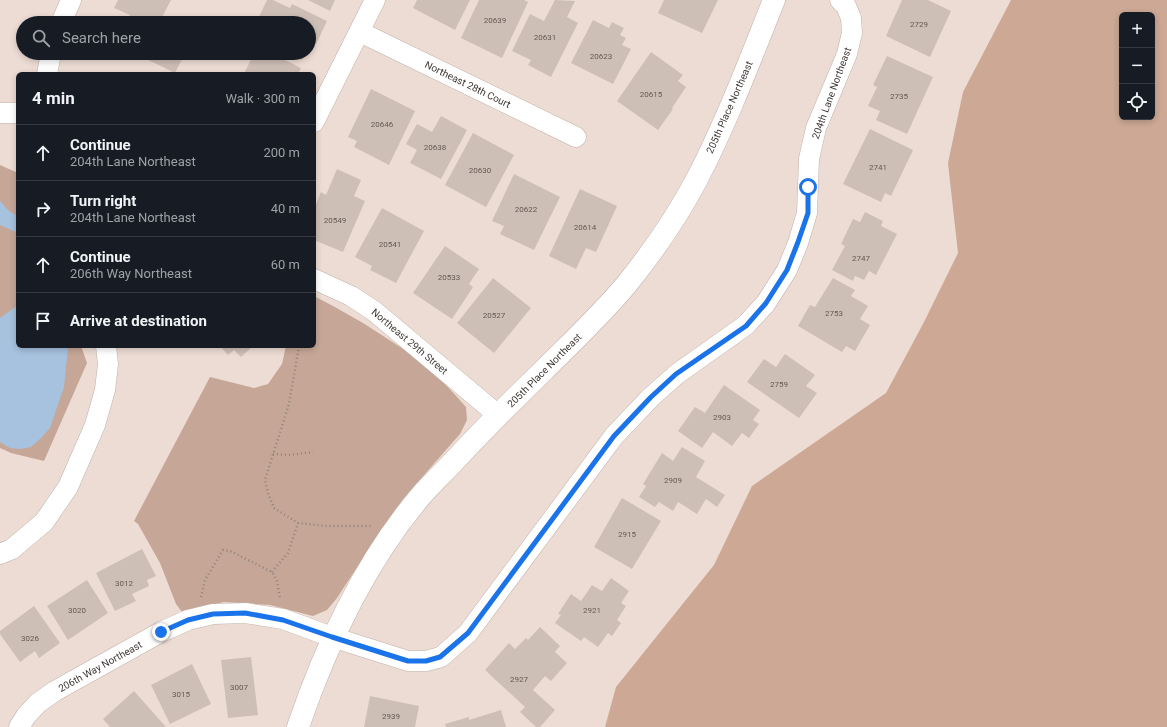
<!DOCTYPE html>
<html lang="en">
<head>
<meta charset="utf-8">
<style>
  body { margin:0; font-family:Roboto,sans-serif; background:#242831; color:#f1f3f6 }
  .controls { position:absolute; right:12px; top:12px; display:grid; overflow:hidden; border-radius:6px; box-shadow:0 2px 6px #0003 }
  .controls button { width:36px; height:36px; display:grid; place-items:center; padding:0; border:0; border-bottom:1px solid #363941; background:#171b24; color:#f1f3f6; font:20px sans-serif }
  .stop { position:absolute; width:12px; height:12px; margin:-9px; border:3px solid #1a73e8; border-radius:50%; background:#fff }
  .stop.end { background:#1a73e8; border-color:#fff; box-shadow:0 1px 4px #0008 }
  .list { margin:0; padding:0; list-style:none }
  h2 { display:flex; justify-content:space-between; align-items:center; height:52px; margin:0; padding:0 16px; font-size:17px }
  h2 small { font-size:13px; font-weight:400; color:#9ea1a6 }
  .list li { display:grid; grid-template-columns:26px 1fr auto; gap:12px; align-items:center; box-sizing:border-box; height:56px; padding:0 16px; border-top:1px solid #363941 }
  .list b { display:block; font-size:15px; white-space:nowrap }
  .list p { margin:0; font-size:13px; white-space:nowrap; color:#9ea1a6 }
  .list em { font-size:13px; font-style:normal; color:#9ea1a6 }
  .icon { flex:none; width:22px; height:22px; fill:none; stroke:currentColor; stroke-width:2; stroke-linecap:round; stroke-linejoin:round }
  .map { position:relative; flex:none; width:1167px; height:727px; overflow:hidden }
  .search { position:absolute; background:#171b24; box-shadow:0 2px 6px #0003; left:16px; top:16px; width:300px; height:44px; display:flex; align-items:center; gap:10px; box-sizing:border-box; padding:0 14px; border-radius:22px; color:#9ea1a6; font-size:15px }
  .panel { position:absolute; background:#171b24; box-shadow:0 2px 6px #0003; left:16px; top:72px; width:300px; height:276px; border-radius:6px }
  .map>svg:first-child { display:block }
</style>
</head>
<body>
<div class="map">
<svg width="1167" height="727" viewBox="0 0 1167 727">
  <rect width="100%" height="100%" fill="#eddcd4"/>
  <g fill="#c6a797">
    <polygon points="0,165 18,173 18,346 81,346 87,363 44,461 11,453 0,448"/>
    <polygon points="314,296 333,306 363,323 411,354 447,386 466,407 467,420 460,434 403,499 380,532 337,598 327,610 313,616 270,605 224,602 182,612 176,604 160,563 138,524 134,521 210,377 254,388 268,384 282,364 286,346 314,346"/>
  </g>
  <path fill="#cca895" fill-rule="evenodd" d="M1011,0H1167V727H605L616,687L714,565L752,486L886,393L924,322L958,253L948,163L963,92ZM1122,15H1152V117H1122Z"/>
  <g fill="#a6c2de">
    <polygon points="0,201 10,212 18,216 18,233 0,225"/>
    <polygon points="18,305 18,346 68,347 64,387 50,428 42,437 31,447 20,449 10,448 0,442 0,318"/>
  </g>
  <g fill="#cebfb6">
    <polygon points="118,0 171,0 159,23 126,23 130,15 114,8"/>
    <polygon points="267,0 273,0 290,8 292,4 327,21 316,44 311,41 309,46 309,23 261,23 257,21"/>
    <polygon points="308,0 335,0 330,11"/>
    <polygon points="417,0 470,0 455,30 413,8"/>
    <polygon points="479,0 524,0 528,2 502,58 461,38"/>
    <polygon points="555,0 575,1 567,17 578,23 551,77 528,65 531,60 512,51 530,14 544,21"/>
    <polygon points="664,0 718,0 702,33 658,13"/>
    <polygon points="902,0 928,0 951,11 930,57 886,36"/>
    <polygon points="593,20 609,28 612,22 624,28 620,35 626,38 622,45 631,49 613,84 571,63"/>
    <polygon points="651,52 683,75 678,81 686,87 672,108 673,109 658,130 617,101"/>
    <polygon points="134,53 185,53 175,73"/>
    <polygon points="262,53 271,53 301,68 298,74 244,74 253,55 260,59"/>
    <polygon points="287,53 305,53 302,60"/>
    <polygon points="887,56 933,77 907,134 876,120 880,111 868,106 877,87 873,85"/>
    <polygon points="371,89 415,111 389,165 354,147 357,141 348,137"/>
    <polygon points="441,116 467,130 441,179 410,163 417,150 406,144 417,124 432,132"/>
    <polygon points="870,129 913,150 891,196 885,193 881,202 843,184"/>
    <polygon points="473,133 514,155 486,207 445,185"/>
    <polygon points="337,169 361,180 354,196 365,201 343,252 314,240 314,209 321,192 326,195"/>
    <polygon points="514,174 560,197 534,250 500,234 504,226 492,221"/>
    <polygon points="580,189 617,206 596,252 586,248 576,269 549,256"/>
    <polygon points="382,208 424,231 396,283 370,270 372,266 355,257"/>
    <polygon points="865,212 883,221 881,226 897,234 876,275 869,271 864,280 855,276 853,281 832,270 845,246 841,244 853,219 860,222"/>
    <polygon points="445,246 479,269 469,284 473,287 452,319 413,293"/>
    <polygon points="493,278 531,308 494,353 457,323"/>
    <polygon points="833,278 855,290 851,296 868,306 860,319 870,325 855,351 846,346 842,352 798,326 810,305 815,307"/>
    <polygon points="220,346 253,346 241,357 234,350 228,355"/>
    <polygon points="785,354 815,375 806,386 817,393 799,418 747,382 764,359 776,367"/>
    <polygon points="724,385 760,410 753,420 759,424 749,438 742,433 732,446 713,432 702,448 678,431 695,407 705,413"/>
    <polygon points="682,447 705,461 696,477 725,495 717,507 706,499 697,514 678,502 673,511 659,502 655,507 639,497 646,486 643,484 662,453 673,461"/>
    <polygon points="622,498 661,521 632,569 594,547"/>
    <polygon points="142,549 156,576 147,580 149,586 132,594 136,601 115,611 96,573"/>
    <polygon points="611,578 629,591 621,603 626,606 617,620 621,623 612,636 608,633 598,647 584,637 581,641 555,623 561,615 558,614 571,594 581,601 592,585 602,591"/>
    <polygon points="87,580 108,613 68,640 47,606"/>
    <polygon points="34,606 60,643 39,658 35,651 20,662 0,634 0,631"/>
    <polygon points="540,627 560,646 555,652 567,663 551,681 545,676 533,690 555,710 540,727 536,727 520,712 525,707 485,670 509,643 515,649 526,638 528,640"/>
    <polygon points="251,657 258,715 228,718 221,660"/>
    <polygon points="192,664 211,704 170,724 151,685"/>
    <polygon points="134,691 166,727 110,727 103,719"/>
    <polygon points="370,696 419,706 415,727 364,727"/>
    <polygon points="501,710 506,727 446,727 445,724 469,717 469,720"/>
  </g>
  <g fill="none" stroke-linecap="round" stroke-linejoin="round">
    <g stroke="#c1b1a9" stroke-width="21">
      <g id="street">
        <polyline points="61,23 71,0"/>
        <polyline points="360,32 576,137"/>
        <polyline points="47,74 51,53"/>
        <polyline points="0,113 18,113"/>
        <polyline points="314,122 375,0"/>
        <polyline points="314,279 351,296 374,311 498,415"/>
        <polyline points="0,554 12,549 44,522 68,487 95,425 105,390 108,364 106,346"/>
        <polyline points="19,727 26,716 38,703 55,691 161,632 188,620 213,614 245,613 283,619 332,637 408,661 426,661 441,657 468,633 614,436 651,397 677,374 746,325 766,303 787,270 798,243 807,213 809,159 816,128 847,54 852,33 851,18 846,6 840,0"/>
      </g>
    </g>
    <g stroke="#c1b1a9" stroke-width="23">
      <path id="secondary" d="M298,727C326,645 363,565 419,498C431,484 444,472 456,459C484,429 513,400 543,371C571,343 600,316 626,285C652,253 678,215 697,179C727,121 750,60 774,0"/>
    </g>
    <g stroke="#8f837e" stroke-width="2.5" stroke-dasharray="1 3" stroke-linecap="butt">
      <polyline points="299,346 289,404 265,480 268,493 274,508 298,523 327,526 371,526"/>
      <polyline points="273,454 289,455 313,452"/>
      <polyline points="272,572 288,553 298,523"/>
      <polyline points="201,597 205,580 223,550 230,551 272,572 277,581 280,599"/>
    </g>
    <use href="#street" stroke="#fff" stroke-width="20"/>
    <use href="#secondary" stroke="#fff" stroke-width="22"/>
  </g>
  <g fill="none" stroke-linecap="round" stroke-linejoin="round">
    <polyline stroke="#1a73e8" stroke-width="5" points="161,632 188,620 213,614 245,613 283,620 332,637 408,661 426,661 440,657 468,633 614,436 651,397 676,374 746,326 766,303 787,270 798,242 808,213 808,187"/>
  </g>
  <g text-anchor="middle" stroke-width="3" stroke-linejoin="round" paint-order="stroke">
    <g font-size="8" fill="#625a55">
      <text x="495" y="23">20639</text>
      <text x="919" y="27">2729</text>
      <text x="545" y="40">20631</text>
      <text x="601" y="59">20623</text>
      <text x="651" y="97">20615</text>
      <text x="899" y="99">2735</text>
      <text x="382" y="127">20646</text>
      <text x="435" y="150">20638</text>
      <text x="878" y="170">2741</text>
      <text x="480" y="173">20630</text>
      <text x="526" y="212">20622</text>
      <text x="335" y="223">20549</text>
      <text x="585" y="230">20614</text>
      <text x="390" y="247">20541</text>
      <text x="861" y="261">2747</text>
      <text x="449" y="280">20533</text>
      <text x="834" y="316">2753</text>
      <text x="494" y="318">20527</text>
      <text x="779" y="387">2759</text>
      <text x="722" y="420">2903</text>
      <text x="673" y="483">2909</text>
      <text x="627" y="537">2915</text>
      <text x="124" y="586">3012</text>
      <text x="77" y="613">3020</text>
      <text x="592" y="613">2921</text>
      <text x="30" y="641">3026</text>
      <text x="519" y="682">2927</text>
      <text x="239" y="690">3007</text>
      <text x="181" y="697">3015</text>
      <text x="391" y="719">2939</text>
    </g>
    <g font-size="10" fill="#3e3835" stroke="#fff">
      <text transform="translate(468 84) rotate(26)" y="4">Northeast 28th Court</text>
      <text transform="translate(831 93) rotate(-70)" y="4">204th Lane Northeast</text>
      <text transform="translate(729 107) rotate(-66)" y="4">205th Place Northeast</text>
      <text transform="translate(410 341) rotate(40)" y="4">Northeast 29th Street</text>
      <text transform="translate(544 370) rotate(-45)" y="4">205th Place Northeast</text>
      <text transform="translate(100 666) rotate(-29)" y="4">206th Way Northeast</text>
    </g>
  </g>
</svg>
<div class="controls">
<button>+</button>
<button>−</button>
<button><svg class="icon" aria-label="locate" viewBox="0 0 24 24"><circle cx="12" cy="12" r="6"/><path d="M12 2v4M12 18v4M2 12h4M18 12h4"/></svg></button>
</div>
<div class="stop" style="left:808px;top:187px"></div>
<div class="stop end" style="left:161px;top:632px"></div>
<div class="search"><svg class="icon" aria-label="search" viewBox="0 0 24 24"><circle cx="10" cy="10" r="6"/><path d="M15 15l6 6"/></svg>Search here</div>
<section class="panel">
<h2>4 min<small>Walk · 300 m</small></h2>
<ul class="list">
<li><svg class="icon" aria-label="ahead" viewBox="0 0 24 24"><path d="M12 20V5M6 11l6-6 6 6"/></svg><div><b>Continue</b><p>204th Lane Northeast</p></div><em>200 m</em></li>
<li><svg class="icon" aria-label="right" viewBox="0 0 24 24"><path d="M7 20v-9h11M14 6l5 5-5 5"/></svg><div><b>Turn right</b><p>204th Lane Northeast</p></div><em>40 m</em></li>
<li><svg class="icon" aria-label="ahead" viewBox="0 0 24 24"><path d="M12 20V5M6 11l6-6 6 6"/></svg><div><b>Continue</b><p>206th Way Northeast</p></div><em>60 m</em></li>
<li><svg class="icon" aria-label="arrive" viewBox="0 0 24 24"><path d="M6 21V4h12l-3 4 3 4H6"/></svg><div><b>Arrive at destination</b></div></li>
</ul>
</section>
</div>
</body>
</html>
